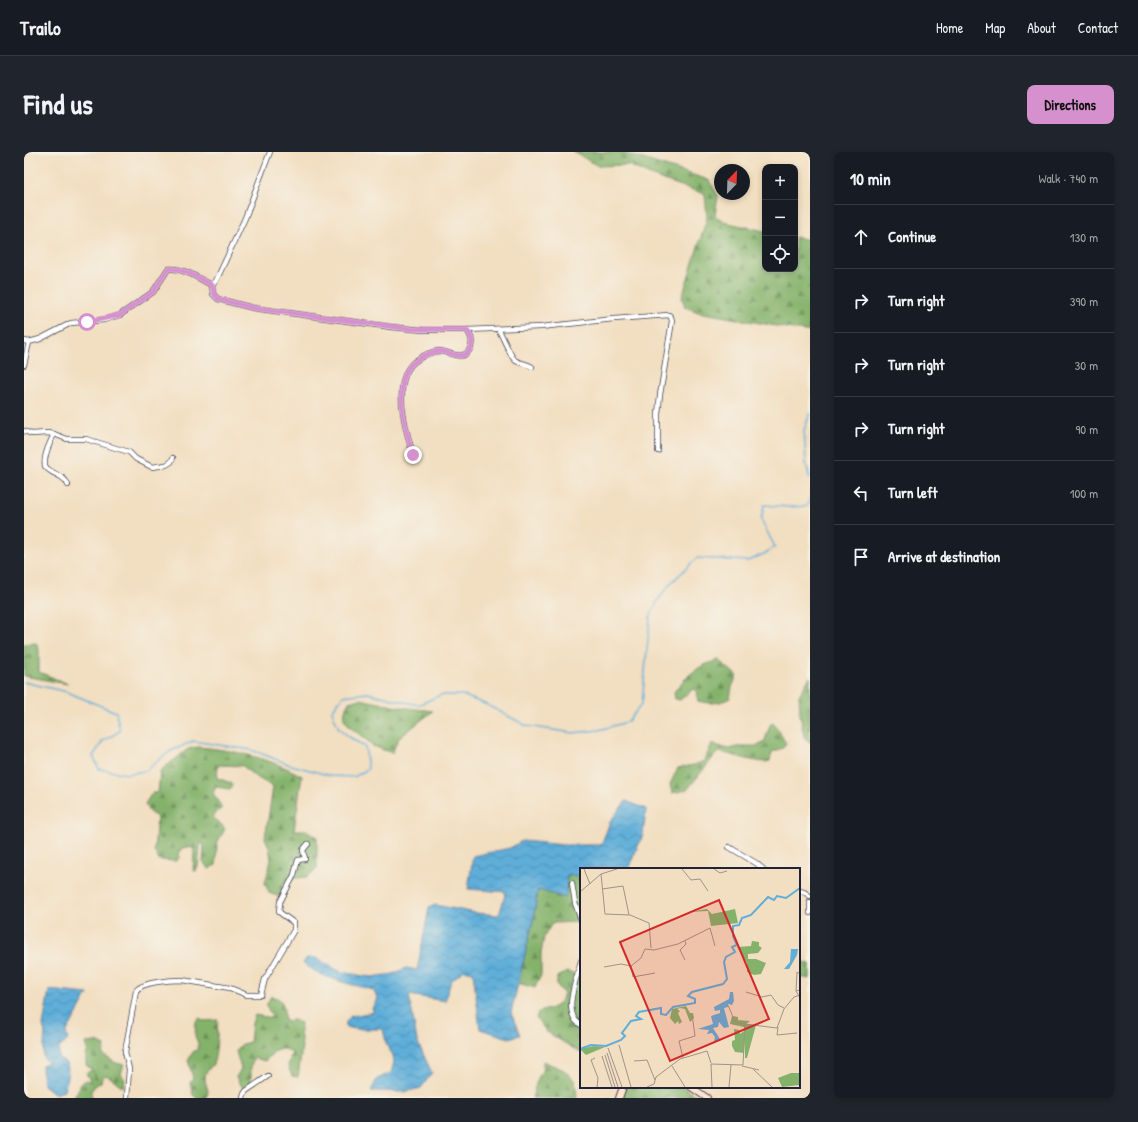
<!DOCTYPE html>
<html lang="en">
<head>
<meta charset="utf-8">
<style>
  body { margin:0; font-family:"Patrick Hand",sans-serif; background:#20242c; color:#f1f3f6 }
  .controls { position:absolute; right:12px; top:12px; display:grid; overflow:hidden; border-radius:8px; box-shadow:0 2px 6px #0003 }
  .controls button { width:36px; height:36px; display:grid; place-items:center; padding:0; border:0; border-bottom:1px solid #363941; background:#171b24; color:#f1f3f6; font:20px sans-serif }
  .compass { position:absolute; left:690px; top:12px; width:36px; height:36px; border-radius:50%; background:#171b24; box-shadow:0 2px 6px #0003; rotate:23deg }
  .stop { position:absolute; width:12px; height:12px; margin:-9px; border:3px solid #d690ce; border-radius:50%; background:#fff }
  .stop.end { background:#d690ce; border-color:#fff; box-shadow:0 1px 4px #0008 }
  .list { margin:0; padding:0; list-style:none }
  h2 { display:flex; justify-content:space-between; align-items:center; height:52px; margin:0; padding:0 16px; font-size:17px }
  h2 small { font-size:13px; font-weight:400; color:#9ea1a6 }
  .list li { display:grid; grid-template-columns:26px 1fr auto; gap:12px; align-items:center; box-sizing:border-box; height:64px; padding:0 16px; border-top:1px solid #363941 }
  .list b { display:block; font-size:15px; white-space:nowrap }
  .list em { font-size:13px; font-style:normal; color:#9ea1a6 }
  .icon { flex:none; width:22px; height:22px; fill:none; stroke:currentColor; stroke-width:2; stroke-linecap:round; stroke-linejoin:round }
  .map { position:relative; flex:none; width:786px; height:946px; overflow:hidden; border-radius:8px }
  header { display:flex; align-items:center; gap:24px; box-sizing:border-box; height:56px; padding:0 20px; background:#171b24; border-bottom:1px solid #363941 }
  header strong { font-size:19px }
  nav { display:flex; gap:22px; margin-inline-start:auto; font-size:14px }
  .intro { display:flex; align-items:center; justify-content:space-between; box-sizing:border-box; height:96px; padding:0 24px }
  h1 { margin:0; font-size:28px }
  .button { padding:10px 18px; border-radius:8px; background:#d690ce; color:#111; font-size:14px; font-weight:700 }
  main { display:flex; gap:24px; padding:0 24px }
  aside { flex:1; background:#171b24; border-radius:8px; box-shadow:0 2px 6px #0003 }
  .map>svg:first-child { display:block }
</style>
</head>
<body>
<header>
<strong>Trailo</strong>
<nav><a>Home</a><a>Map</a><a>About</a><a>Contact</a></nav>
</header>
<div class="intro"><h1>Find us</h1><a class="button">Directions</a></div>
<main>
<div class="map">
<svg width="786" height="946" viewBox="0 0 786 946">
  <defs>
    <pattern id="forest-firs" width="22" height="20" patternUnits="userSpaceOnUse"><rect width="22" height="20" fill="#84b26b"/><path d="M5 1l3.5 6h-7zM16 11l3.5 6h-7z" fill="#6c9059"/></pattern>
    <pattern id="water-waves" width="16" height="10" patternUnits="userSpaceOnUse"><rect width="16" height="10" fill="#5faed9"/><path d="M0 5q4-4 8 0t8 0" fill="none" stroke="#4e8db1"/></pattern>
  </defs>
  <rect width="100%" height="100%" fill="#f7f3e8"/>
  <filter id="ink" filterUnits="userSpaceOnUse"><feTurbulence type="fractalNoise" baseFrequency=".025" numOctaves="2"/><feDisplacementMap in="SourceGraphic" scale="8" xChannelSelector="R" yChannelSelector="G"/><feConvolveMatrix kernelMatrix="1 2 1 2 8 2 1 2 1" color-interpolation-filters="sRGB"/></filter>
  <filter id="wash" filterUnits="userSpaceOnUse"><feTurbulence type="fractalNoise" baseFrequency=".012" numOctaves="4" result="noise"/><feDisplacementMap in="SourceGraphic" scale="16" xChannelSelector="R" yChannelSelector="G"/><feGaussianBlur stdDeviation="0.9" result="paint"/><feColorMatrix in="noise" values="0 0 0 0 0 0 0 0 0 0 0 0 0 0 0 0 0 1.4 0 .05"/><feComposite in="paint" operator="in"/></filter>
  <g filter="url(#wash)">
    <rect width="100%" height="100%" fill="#f2dec0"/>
    <g fill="url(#forest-firs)" stroke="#536a53">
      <polygon points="550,0 597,0 685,28 694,44 691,64 704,71 741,79 741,117 771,117 771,85 786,88 786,180 674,160 661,155 658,145 683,66 681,42 631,25 604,13 574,14"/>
      <polygon points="12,491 15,497 15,520 44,532 0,524 0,492"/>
      <path d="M695,508L713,524L708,535L706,546C695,552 686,552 674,549L672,539L669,537L656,548L651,547L650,540C662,524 674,513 695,508Z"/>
      <polygon points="786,525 786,591 780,585 776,562 775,543"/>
      <polygon points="336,547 369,554 409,559 375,586 368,601 349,594 345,590 326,575 320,567 321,558 325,550"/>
      <path d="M748,571C755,575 757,585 762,591L759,596L748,600L746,609C737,613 707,602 696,600L692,602L663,638L648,641L646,632L654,616L670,613L680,609L688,592L704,597L718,594H731L740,591L746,573Z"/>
      <path d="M174,595C210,598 246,606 278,624L270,678H282L293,685V716L283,725L263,727L259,734L257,743L253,744L245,741L241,731L247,708L245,695L241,686L249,635L229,623L219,614L194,613L193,626L207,631L209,634L206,637L192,635L189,641L198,656L190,662L189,666L194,669L201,677L193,691L192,713L185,717L179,710L180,693L179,691L176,693L174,715L172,719H169L170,697L165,695L158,696L155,700V706L152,709L135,708L130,699L133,665L125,660L121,652L128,641H134L136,619L164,597Z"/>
      <polygon points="553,723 557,735 557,770 528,771 520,785 517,801 517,823 511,836 494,831 509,769 514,738 543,724"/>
      <polygon points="775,809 786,812 786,827 775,825"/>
      <path d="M544,820L557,824V901L523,880L512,866L514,860C526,857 537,855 540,842L533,833V825Z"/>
      <path d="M247,844C262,847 259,856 261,869L269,868L277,871L276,879L278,895L274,925L268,924L264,914L268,901L262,897H253L241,909L230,906L227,914V933L218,935L212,925L217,917L212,899L218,892L226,890L228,871L231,863L249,866L242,854Z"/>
      <path d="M176,866L178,869L194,868C193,878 193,904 189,912C186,917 181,919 181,925C180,933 188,939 181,946H172L169,943L166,930L169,926L164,908L169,900L174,897V891L171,884L172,869Z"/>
      <path d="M73,890L81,894L79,903L92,911L100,913L97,922L101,928L99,935C93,931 88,925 81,923L78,926L77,930L70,935L67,939V943L70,946H50L57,932L62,928L67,930L62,921L66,919L70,920L62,913V902L64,899L62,891Z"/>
      <polygon points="519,909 540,918 551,929 553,946 508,946 514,924 518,920"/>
      <polygon points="602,935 658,935 676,946 598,946"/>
    </g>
    <g fill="url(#water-waves)" stroke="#40688a">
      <path d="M602,649L622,657L619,683L604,717H557V735L553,723L543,724L542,746L514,738L509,769L487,861L496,883L485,886L456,877L449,820L440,818L427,829L421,849L385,843L393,889L408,921L397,936L380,940L347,939L353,927L367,921L370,910L369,903L363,894L359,877H332L322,875V870L327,864L350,860L348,856L354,847L349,838C326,832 298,827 279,811L283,806H292L315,819L339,824L348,825L369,822L382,816L393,818L405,756L411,753L452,761L475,763L482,740L444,737L449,704L486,696L498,689L541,693H577L587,668Z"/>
      <polygon points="25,838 64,842 42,881 44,888 35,896 35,906 42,911 44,921 40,939 31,942 19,932 18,913 25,910 20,907 19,904 21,880 19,874"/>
    </g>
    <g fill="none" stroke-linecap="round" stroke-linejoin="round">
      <g stroke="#5faed9" stroke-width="1.5">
        <polyline points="786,262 780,278 782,311 786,327"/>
        <polyline points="0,530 43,540 92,560 96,579 79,589 69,604 75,617 103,622 121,619 145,600 169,589 228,598 264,612 307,624 330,625 344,617 341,595 324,584 314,575 308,559 319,544 344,541 394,553 417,543 438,543 463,553 503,574 549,581 575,578 603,570 618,552 626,465 634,448 647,431 673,406 724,409 740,402 751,395 737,368 740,353 765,355 783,354 786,345"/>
      </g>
    </g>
  </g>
  <g filter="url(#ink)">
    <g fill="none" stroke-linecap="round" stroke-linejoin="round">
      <g stroke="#413e4f" stroke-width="6">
        <g id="street">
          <polyline points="188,133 192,129 221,66 246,0"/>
          <path d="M474,177C479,184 486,205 492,209C496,211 503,212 508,215"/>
          <path d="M0,189L5,190L16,187L47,171L80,168L96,163L129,140L144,117C159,115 175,127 188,133L189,142L194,147L229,156L367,175L399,178H443L517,175L590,167L645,163L647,165L648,169L636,243L634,262V299"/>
          <polyline points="0,213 5,190"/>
          <polyline points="0,279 8,282 23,281 30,282 43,287 62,287 105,300 112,307 128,315 142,313 147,310 149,306"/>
          <path d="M30,282C26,291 19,304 21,314C27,323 40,322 44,333"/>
          <path d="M389,303C382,278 367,230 390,210C397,205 407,199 415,199C427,200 440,211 447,195C449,188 447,184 443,178"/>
          <polyline points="705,695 732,711 739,717"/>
          <polyline points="548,731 551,751 557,768"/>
          <polyline points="775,739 780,740 786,744"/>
          <polyline points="786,750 786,761"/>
          <path d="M557,809C553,826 537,862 557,873"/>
          <path d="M103,946L105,917L101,900L112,839C117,830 147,828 158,828L206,836L223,843H237L241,827L270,778V771L255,760L256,750L270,723L274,708L281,707L279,698L284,692"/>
          <polyline points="219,946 220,942 222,939 244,924"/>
        </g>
      </g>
      <g stroke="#413e4f" stroke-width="8">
        <g id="secondary">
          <polyline points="667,935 683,946"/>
          <polyline points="595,946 599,935"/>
        </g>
      </g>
      <use href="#street" stroke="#fff" stroke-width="4.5"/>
      <use href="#secondary" stroke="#fde4d0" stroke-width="6"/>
    </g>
  </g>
  <g fill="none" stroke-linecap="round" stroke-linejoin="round" filter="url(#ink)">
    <path stroke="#d690ce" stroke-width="5" d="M63,170L96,163L129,140L144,117C159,115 175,127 188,133L190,142L194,147L229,156L386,177L443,178C447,184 449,188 447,195C441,211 427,200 415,199C407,199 397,205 390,210C367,229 382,278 389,303"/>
  </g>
  <g transform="translate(556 716)">
    <rect width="220" height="220" fill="#f2dec0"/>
    <path d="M127,41L132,46L155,41L158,55L131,58L128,43L108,44ZM172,73L179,74V78L182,80L178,85L168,86V91H176L186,95L181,106L174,107L167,104V95L157,79L171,78ZM106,138L110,145H113L114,150L110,154L105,141L100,140L97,141L100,143L98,145L102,154L99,156L98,153L95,156L90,150L92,141ZM152,148L158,149V152L170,153L166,156L164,185L155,184L152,178V173L155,172L154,161L159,162L160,166L164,163V159L150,156ZM165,156L176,157L167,190H165ZM14,178L25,179L6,187L0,181ZM211,205H220V217L202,219L198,210Z" fill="#84b26b"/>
    <path d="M211,81H218L217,87L209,101H204L210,94ZM150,124H153L154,133L152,137L148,136V139L144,140L149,159L144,160L139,154L138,159L133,160L140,171L134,174L135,169L132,165L127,166L129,162L118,161L133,156L131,148L140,145V142L135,143L134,139L149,131Z" fill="#5faed9"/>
    <path fill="none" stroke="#5faed9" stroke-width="2" d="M0,181L11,177L26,178L41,172L45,168L42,165L51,153L61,151L56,148L59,144L81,140V146L86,147L93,139L115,135V131L108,128L112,124L143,116L147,111L144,94L146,89L155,84L152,79L157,77L153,68V58L159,57L162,50L171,47L188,29L194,32L197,28L206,30L220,20"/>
    <path fill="none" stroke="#9f938b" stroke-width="1" d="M4,1L10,16M102,1L111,12L120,11L128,23M134,1L140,5L147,3M21,6L25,46L50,47L69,55L71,80M22,21L43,18L49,47M0,24L21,6L37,1M105,92L100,82L106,76L105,73M51,98L53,109L75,105M24,99L41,96L51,98L61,90L65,81L74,82L98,76L130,60L135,78M220,122L216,123L220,130M216,123L217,104L220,106M166,124L182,129L191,127L198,137L204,140M148,137L155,154L165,156M198,159L197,167L217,165M39,177L51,219M28,180L42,219M27,185L38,219M25,187L35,219M22,188L32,219M15,190L11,192L18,210L17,219M103,190L99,173L115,168L112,146M54,193L67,192L75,212M92,198L105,219M162,198L179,202M173,201L192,219M67,219L74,216L76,209L100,191L127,183L131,195M132,219L131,196L163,197L165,156L197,160L204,141L214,129L220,127M149,219L151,197"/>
    <path fill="#d62828" fill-opacity="0.15" stroke="#d62828" stroke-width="2" d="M139,32L189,151L90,193L40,74Z"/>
    <rect width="220" height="220" fill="none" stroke="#22223b" stroke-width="2"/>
  </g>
</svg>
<div class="controls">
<button>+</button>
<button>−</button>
<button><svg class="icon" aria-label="locate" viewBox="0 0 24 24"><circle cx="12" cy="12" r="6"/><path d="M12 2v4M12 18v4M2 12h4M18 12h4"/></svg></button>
</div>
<svg class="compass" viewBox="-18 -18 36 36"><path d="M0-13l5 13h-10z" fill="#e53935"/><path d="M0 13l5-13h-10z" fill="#9ea1a6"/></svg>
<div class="stop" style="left:63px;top:170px"></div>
<div class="stop end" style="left:389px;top:303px"></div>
</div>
<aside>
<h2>10 min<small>Walk · 740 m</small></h2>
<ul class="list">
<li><svg class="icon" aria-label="ahead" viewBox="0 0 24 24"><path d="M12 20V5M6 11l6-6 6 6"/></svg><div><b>Continue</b></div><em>130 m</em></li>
<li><svg class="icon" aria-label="right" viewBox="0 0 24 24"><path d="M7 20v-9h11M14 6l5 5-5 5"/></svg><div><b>Turn right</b></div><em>390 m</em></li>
<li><svg class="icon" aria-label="right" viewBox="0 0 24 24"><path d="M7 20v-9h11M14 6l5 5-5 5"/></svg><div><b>Turn right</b></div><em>30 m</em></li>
<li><svg class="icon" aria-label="right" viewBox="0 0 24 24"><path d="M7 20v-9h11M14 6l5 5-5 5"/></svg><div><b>Turn right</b></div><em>90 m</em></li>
<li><svg class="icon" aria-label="left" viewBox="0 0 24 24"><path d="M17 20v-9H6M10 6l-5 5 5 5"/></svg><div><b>Turn left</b></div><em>100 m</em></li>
<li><svg class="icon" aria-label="arrive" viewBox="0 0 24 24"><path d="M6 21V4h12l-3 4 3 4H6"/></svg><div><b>Arrive at destination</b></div></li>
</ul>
</aside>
</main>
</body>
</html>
